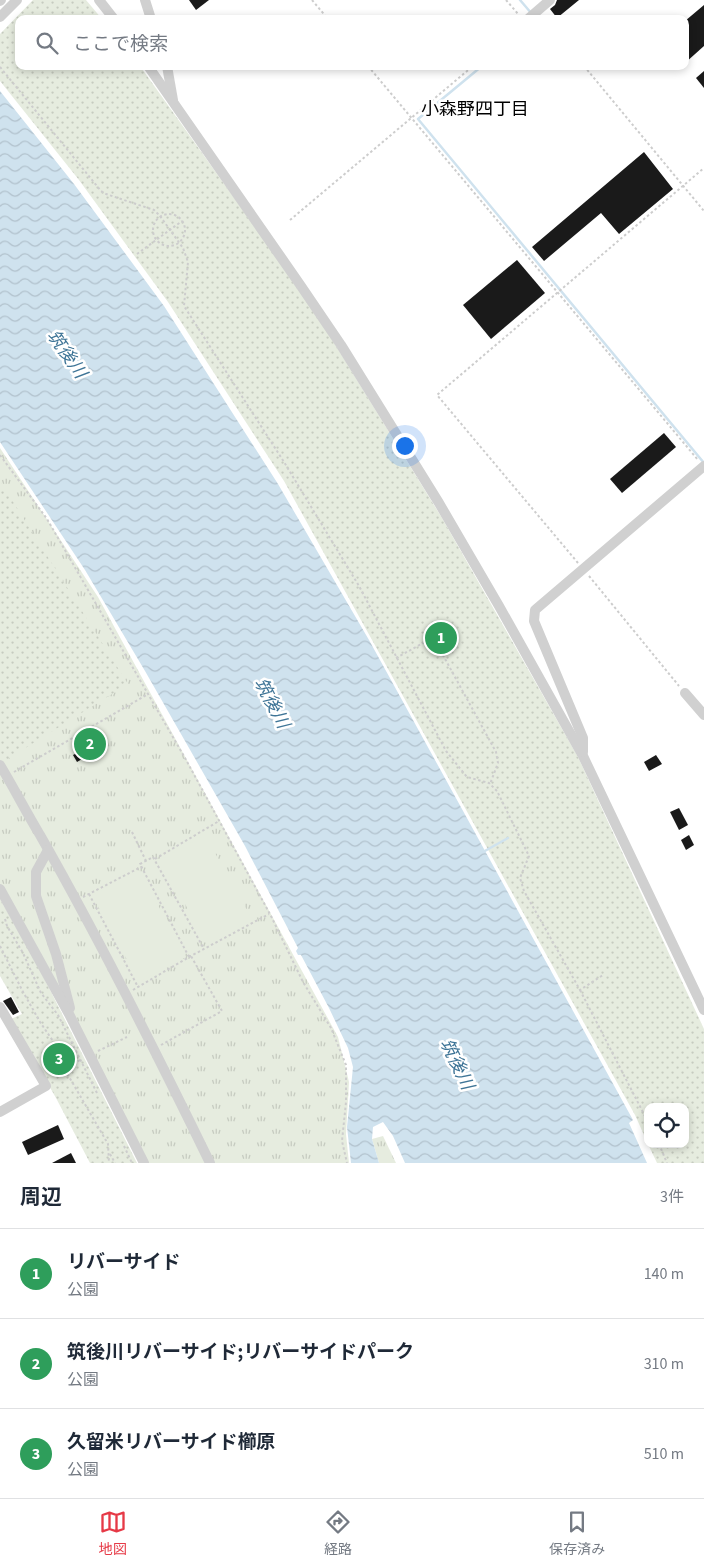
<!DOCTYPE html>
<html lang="ja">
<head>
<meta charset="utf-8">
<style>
  body { margin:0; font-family:"Source Sans 3","Noto Sans JP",sans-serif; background:#f6f6f7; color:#1f2937 }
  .controls { position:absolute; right:15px; bottom:15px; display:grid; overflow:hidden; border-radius:10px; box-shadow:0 2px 8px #0003 }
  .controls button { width:45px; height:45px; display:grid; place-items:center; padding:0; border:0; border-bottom:1px solid #e0e1e3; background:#fff; color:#1f2937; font:25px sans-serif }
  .you { position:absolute; left:404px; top:445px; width:18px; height:18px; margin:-12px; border:4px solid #fff; border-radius:50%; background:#1a73e8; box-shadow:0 0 0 8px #1a73e833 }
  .badge { display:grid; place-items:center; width:32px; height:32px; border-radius:50%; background:#e63946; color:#fff; font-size:16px; font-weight:700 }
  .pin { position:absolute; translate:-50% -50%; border:2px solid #fff; box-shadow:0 1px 5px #0006 }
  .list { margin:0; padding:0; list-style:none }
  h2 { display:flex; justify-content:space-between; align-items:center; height:65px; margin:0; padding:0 20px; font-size:21px }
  h2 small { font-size:16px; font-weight:400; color:#747a83 }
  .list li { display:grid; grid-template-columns:32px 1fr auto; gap:15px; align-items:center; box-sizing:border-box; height:90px; padding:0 20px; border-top:1px solid #e0e1e3 }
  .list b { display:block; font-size:19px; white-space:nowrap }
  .list p { margin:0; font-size:16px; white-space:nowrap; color:#747a83 }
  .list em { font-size:16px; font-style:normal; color:#747a83 }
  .icon { flex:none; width:28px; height:28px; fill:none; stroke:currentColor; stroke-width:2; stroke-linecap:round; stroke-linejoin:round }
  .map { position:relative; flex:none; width:704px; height:1163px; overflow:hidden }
  .search { position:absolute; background:#fff; box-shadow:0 2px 8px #0003; left:15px; right:15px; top:15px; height:55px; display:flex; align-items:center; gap:12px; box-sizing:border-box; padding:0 18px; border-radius:10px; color:#747a83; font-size:19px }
  .sheet { height:335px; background:#fff }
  nav { display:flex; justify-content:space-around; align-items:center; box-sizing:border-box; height:70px; border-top:1px solid #e0e1e3; background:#fff; font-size:14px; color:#747a83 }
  nav a { display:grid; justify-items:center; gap:2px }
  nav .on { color:#e63946 }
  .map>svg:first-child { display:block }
</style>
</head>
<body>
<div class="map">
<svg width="704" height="1163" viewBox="0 0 704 1163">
  <defs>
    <pattern id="grass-tufts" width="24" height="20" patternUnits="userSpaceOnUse" patternTransform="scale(1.25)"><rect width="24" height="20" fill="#e6ecdf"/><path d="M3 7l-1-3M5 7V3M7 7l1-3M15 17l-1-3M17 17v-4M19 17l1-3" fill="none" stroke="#c6cbc0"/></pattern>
    <pattern id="park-dots" width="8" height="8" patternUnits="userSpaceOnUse" patternTransform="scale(1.25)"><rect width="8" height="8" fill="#e6ecdf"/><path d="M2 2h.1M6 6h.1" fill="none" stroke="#c6cbc0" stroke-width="1.8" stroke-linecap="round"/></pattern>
    <pattern id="water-waves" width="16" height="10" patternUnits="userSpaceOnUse" patternTransform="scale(1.25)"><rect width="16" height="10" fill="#cfe2ee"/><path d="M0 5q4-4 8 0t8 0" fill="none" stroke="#b2c2cd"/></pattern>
  </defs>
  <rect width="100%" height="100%" fill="#fff"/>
  <g fill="url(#grass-tufts)">
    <polygon points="0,448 98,597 338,1037 349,1082 346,1134 349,1163 144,1163 0,892"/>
    <polygon points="383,1136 396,1163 379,1163 372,1139"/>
  </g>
  <g fill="url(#park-dots)">
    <polygon points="33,0 86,0 102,19 19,19 19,66 140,66 312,307 442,518 578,757 704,1029 704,1163 657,1163 648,1144 685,1144 685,1107 648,1107 648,1144 635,1115 284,481 168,302 79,180 0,81 0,34"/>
    <polygon points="0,481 128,684 3,762 0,757"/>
    <polygon points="0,899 37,964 137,1163 90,1163 56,1098 11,1019 22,1014 0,976"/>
  </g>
  <g fill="#e6ecdf">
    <polygon points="205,835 253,921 209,946 160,860"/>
    <polygon points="139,870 186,957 139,982 92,895"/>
  </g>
  <polygon fill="url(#water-waves)" points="0,91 74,184 164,306 278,484 369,640 633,1120 629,1123 647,1163 405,1163 393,1136 383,1122 373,1127 372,1139 379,1163 351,1163 347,1127 353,1067 348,1048 329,1008 301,955 298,955 296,951 298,948 245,846 145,671 85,570 0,442"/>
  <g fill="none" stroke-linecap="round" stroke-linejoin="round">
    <g stroke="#cfe2ee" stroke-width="2.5">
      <polyline points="520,0 532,14"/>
      <polyline points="482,66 418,119 704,463"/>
      <polyline points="483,852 508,838"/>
    </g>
  </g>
  <g fill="#1a1a1a">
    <polygon points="189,0 209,0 196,10"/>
    <polygon points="557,0 579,0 557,18 550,9 555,5"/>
    <polygon points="704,5 704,46 685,63 685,21"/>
    <polygon points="704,71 704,88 696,78"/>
    <polygon points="644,152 673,189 619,234 601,213 544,261 532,247"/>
    <polygon points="517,260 545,293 491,339 463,305"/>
    <polygon points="664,433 676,447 622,493 610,479"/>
    <polygon points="85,749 89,755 77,762 73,755"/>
    <polygon points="656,755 662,764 649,771 644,762"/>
    <polygon points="679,808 688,825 679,830 670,812"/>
    <polygon points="689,835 694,845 686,850 681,840"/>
    <polygon points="11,997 19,1012 13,1015 3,1001"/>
    <polygon points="58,1125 64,1139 28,1155 22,1142"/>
    <polygon points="71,1153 76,1163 52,1163"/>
  </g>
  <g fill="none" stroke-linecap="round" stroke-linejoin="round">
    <g stroke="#cdcdcd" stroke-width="2" stroke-dasharray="2.5 2.5" stroke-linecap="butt">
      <polyline points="312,0 328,19"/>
      <polyline points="506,0 519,15"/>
      <polyline points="368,66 698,460"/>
      <polyline points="584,66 704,211"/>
      <polyline points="0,67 101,191 106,194 154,210 160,216 183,248 188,262 184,306 284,462 359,586 446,751 467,777 489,783 497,791 529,856 520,878 524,891 580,990 603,975"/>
      <circle cx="169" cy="230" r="16"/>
      <polyline points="290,220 473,66"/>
      <polyline points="137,254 182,221"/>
      <polyline points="0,455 47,519 185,758 271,916 303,982 331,1028 346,1065 346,1102 342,1141 347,1163"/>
      <polyline points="578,563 437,395 704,168"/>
      <polyline points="589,576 679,686"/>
      <circle cx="434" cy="638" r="9"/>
      <polyline points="438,646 496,752 498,763 490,784"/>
      <polyline points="396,658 425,642"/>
      <polyline points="14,772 148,694"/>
      <polyline points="132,832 146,861"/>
      <polyline points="155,859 219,821"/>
      <polyline points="89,894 138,987"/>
      <polyline points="83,897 141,867"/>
      <polyline points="5,919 7,926 23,953 41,993 58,1015 97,1093"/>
      <polyline points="0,946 22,990 40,1022 53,1041 68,1075 108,1144 109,1163"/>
      <polyline points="189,957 140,864 153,857 204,949"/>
      <polyline points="133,990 189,957 269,914"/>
      <polyline points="580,990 648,1122"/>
      <polyline points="161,1045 222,1011 191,956"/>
      <polyline points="98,1051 127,1037"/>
      <polyline points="65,1069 80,1060"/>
      <polyline points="659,1144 667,1163"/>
      <polyline points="124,1146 132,1163"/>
      <polyline points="110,1154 115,1163"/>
    </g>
    <g stroke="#d0d0d0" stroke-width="10">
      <polyline points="99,0 114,19"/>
      <polyline points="145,0 151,19"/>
      <polyline points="0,1 1,0"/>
      <polyline points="0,17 17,0"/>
      <polyline points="528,19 550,0"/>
      <polyline points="148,66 301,286 341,345 439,503 499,606 583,756 704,1010"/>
      <polyline points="167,66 173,100"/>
      <polyline points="685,693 704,715"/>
      <polyline points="583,752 583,738 534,621 535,610 704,466"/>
      <path d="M0,765C14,788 26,812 40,835C101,942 156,1052 210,1163"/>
      <polyline points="48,850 36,872 36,896 56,954 70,1008"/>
      <polyline points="0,889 69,1014 144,1163"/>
      <polyline points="0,1007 46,1086 0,1112"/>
    </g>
  </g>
  <g text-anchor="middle" stroke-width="5" stroke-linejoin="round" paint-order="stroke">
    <g font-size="18" fill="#000" stroke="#fff">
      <text x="475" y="115">小森野四丁目</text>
    </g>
    <g font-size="18" font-style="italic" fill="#3f7597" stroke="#fff">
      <text transform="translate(67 354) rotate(55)" y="6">筑後川</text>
      <text transform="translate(272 703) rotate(62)" y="6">筑後川</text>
      <text transform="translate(457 1064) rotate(64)" y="6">筑後川</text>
    </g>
  </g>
</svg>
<div class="controls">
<button><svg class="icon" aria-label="locate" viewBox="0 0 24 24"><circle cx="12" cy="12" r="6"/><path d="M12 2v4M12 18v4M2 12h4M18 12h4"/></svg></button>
</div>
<div class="you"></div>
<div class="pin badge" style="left:441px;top:638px;background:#2e9e5b">1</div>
<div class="pin badge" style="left:90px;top:744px;background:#2e9e5b">2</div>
<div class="pin badge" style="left:59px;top:1059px;background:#2e9e5b">3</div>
<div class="search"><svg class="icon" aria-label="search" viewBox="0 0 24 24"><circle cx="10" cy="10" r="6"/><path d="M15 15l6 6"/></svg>ここで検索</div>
</div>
<section class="sheet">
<h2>周辺<small>3件</small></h2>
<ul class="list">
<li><span class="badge" style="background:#2e9e5b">1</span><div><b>リバーサイド</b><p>公園</p></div><em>140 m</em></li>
<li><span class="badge" style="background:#2e9e5b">2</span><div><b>筑後川リバーサイド;リバーサイドパーク</b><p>公園</p></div><em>310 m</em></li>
<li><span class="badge" style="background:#2e9e5b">3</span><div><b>久留米リバーサイド櫛原</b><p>公園</p></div><em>510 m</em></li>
</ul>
</section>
<nav>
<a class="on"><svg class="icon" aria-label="map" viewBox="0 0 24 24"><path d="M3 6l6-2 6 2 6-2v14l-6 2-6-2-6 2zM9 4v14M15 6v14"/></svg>地図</a>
<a><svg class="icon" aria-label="directions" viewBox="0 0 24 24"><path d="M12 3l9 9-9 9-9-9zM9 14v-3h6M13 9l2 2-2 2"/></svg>経路</a>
<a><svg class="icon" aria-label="saved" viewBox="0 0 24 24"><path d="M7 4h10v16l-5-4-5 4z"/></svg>保存済み</a>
</nav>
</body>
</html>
